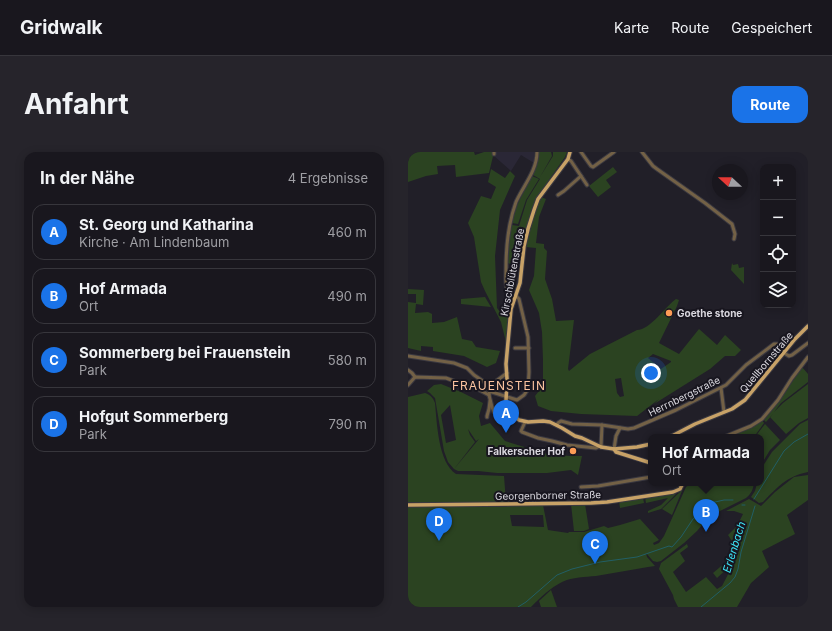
<!DOCTYPE html>
<html lang="de">
<head>
<meta charset="utf-8">
<style>
  body { margin:0; font-family:Inter,sans-serif; background:#26242b; color:#f1f3f6 }
  .controls { position:absolute; right:12px; top:12px; display:grid; overflow:hidden; border-radius:8px; box-shadow:0 2px 10px #0003 }
  .controls button { width:36px; height:36px; display:grid; place-items:center; padding:0; border:0; border-bottom:1px solid #37363c; background:#19171e; color:#f1f3f6; font:20px sans-serif }
  .compass { position:absolute; left:304px; top:12px; width:36px; height:36px; border-radius:50%; background:#19171e; box-shadow:0 2px 10px #0003; rotate:291deg }
  .you { position:absolute; left:243px; top:221px; width:14px; height:14px; margin:-10px; border:3px solid #fff; border-radius:50%; background:#1a73e8; box-shadow:0 0 0 6px #1a73e833 }
  .badge { display:grid; place-items:center; width:26px; height:26px; border-radius:50%; background:#1a73e8; color:#fff; font-size:13px; font-weight:700 }
  .pin { position:absolute; translate:-50% -33px; filter:drop-shadow(0 1px 2px #0008) }
  .pin::after { content:''; position:absolute; top:21px; width:14px; height:12px; background:inherit; clip-path:polygon(0 0,100% 0,50% 100%) }
  .popup { position:absolute; left:240px; top:282px; width:116px; height:52px; box-sizing:border-box; display:grid; place-content:center; border-radius:8px; background:#19171e; filter:drop-shadow(0 1px 3px #0005); font-size:13px; white-space:nowrap; color:#9f9fa4 }
  .popup b { font-size:15px; color:#f1f3f6 }
  .popup::after { content:''; position:absolute; left:50%; top:100%; margin-left:-8px; border:8px solid transparent; border-top-color:#19171e }
  .list { margin:0; padding:0; list-style:none }
  h2 { display:flex; justify-content:space-between; align-items:center; height:52px; margin:0; padding:0 16px; font-size:17px }
  h2 small { font-size:13px; font-weight:400; color:#9f9fa4 }
  .list li { display:grid; grid-template-columns:26px 1fr auto; gap:12px; align-items:center; box-sizing:border-box; height:56px; margin:0 8px 8px; padding:0 8px; border:1px solid #37363c; border-radius:12px }
  .list b { display:block; font-size:15px; white-space:nowrap }
  .list p { margin:0; font-size:13px; white-space:nowrap; color:#9f9fa4 }
  .list em { font-size:13px; font-style:normal; color:#9f9fa4 }
  .icon { flex:none; width:22px; height:22px; fill:none; stroke:currentColor; stroke-width:2; stroke-linecap:round; stroke-linejoin:round }
  .map { position:relative; flex:none; width:400px; height:455px; overflow:hidden; border-radius:12px }
  header { display:flex; align-items:center; gap:24px; box-sizing:border-box; height:56px; padding:0 20px; background:#19171e; border-bottom:1px solid #37363c }
  header strong { font-size:19px }
  nav { display:flex; gap:22px; margin-inline-start:auto; font-size:14px }
  .intro { display:flex; align-items:center; justify-content:space-between; box-sizing:border-box; height:96px; padding:0 24px }
  h1 { margin:0; font-size:28px }
  .button { padding:10px 18px; border-radius:12px; background:#1a73e8; color:#fff; font-size:14px; font-weight:700 }
  main { display:flex; gap:24px; padding:0 24px }
  aside { flex:1; background:#19171e; border-radius:12px; box-shadow:0 2px 10px #0003 }
  .map>svg:first-child { display:block }
</style>
</head>
<body>
<header>
<strong>Gridwalk</strong>
<nav><a>Karte</a><a>Route</a><a>Gespeichert</a></nav>
</header>
<div class="intro"><h1>Anfahrt</h1><a class="button">Route</a></div>
<main>
<aside>
<h2>In der Nähe<small>4 Ergebnisse</small></h2>
<ul class="list">
<li><span class="badge">A</span><div><b>St. Georg und Katharina</b><p>Kirche · Am Lindenbaum</p></div><em>460 m</em></li>
<li><span class="badge">B</span><div><b>Hof Armada</b><p>Ort</p></div><em>490 m</em></li>
<li><span class="badge">C</span><div><b>Sommerberg bei Frauenstein</b><p>Park</p></div><em>580 m</em></li>
<li><span class="badge">D</span><div><b>Hofgut Sommerberg</b><p>Park</p></div><em>790 m</em></li>
</ul>
</aside>
<div class="map">
<svg width="400" height="455" viewBox="0 0 400 455">
  <rect width="100%" height="100%" fill="#211f28"/>
  <polygon fill="#2a2736" points="88,0 126,0 126,11 113,3 103,19 86,4"/>
  <g fill="#2b4321" fill-rule="evenodd">
    <polygon points="0,0 66,0 67,3 76,0 86,0 81,21 48,25 47,13 29,14 30,22 18,24 0,30"/>
    <polygon points="131,0 143,0 144,4 132,25 145,4 145,0 159,0 157,5 129,45 123,59 118,80 110,79 105,113 100,111 100,91 104,73 111,74 119,48 132,27 125,23 129,12"/>
    <polygon points="205,15 209,20 198,28 203,35 190,45 181,34"/>
    <polygon points="83,17 97,26 102,19 107,24 92,58 87,104 89,156 95,164 100,165 98,190 93,170 77,139 73,130 66,85 60,71 73,44 83,47 88,35 80,30"/>
    <path d="M124,24L131,27L118,48L110,72L104,71C107,54 116,39 124,24Z"/>
    <path d="M133,45L138,47L131,65L128,91L136,92V96L139,99L137,127L144,147L148,169L166,168L160,217L161,219L182,202L229,178C242,178 258,154 268,147L271,148L269,154L251,191L271,202L291,177L309,193L317,183L333,198L327,204H317L302,217L246,252L251,247L229,264L173,262L143,259L130,254L127,244L135,234V208L134,180L131,161L121,138L126,124L128,96L118,95C122,78 126,61 133,45ZM245,202L263,209V210L253,217L240,206ZM213,226L216,244L212,245L209,241L207,227Z"/>
    <polygon points="324,111 325,113 330,112 331,116 336,115 336,132 323,118"/>
    <polygon points="0,137 16,138 15,153 8,152 7,161 20,160 24,162 24,171 36,170 49,165 54,187 64,189 68,195 92,199 88,211 79,215 56,204 25,199 25,195 13,194 13,199 0,196 0,150 8,151 8,142 0,142"/>
    <polygon points="77,145 83,155 53,152 53,147"/>
    <polygon points="394,215 400,222 400,230 373,251 366,260 375,251 400,232 400,266 391,271 378,282 362,265 365,262 358,270 355,267 372,248"/>
    <polygon points="349,218 355,219 339,242 331,235"/>
    <path d="M33,232L53,240L75,251L71,264L73,274L82,271L97,289L139,302L162,304H174L170,323L163,318L139,321H89L70,319H50L46,317L71,287L68,289L60,277L62,283L67,290L46,317L40,310L36,299L27,246L22,241L19,239L26,233ZM42,253L48,288L38,291L33,263Z"/>
    <path d="M17,241C23,243 25,246 27,251C29,271 30,310 48,322L96,324L98,350L16,351L0,350V245Z"/>
    <polygon points="354,268 356,271 346,285 319,285"/>
    <path d="M400,268V320C377,325 370,335 355,350L351,351L343,345L347,339L349,331H353V317L364,300L392,272Z"/>
    <polygon points="357,272 372,288 362,298 353,313 353,285 347,285"/>
    <polygon points="400,323 400,348 379,363 387,382 354,399 361,415 343,431 329,455 270,455 266,447 265,443 251,417 253,411 279,392 280,395 272,401 277,409 265,420 278,440 298,425 309,437 314,434 329,405 321,392 324,389 320,383 329,374 335,362 326,359 318,359 341,347 353,354 367,340 386,325"/>
    <path d="M283,331H346C345,338 343,342 338,346L306,362L294,373L289,379L276,391L258,405L253,409L249,410L245,409L238,401L239,405L247,414L240,415C223,418 205,421 188,424C177,425 165,425 154,430C142,436 133,445 123,455H0V355H98L100,353H135L140,378L160,381L161,380H176L196,374L200,376L212,373L232,367L251,388L245,391L246,393L251,391L256,384L278,335ZM102,363H135L136,375L104,374Z"/>
    <polygon points="273,339 274,339 264,363 254,357"/>
    <polygon points="267,341 268,342 253,357 240,361 240,359 253,353 260,346 238,351 237,345"/>
    <polygon points="235,346 236,351 212,356 211,349"/>
    <polygon points="163,352 177,352 181,377 176,379 166,379"/>
    <polygon points="318,410 322,414 309,426 305,421"/>
    <polygon points="143,438 149,455 133,455 131,449"/>
  </g>
  <g fill="none" stroke-linecap="round" stroke-linejoin="round">
    <g stroke="#225f66" stroke-width="1">
      <polyline points="346,347 376,299 386,290 400,282"/>
      <polyline points="334,353 337,353"/>
      <polyline points="110,455 118,450 149,423 164,417 192,410 229,405 261,394 264,395 273,385 285,367 298,352 316,348 325,348"/>
      <polyline points="293,455 322,431 327,425 330,417 333,400 347,354"/>
    </g>
    <g stroke="#3b3941" stroke-width="5">
      <g id="minor">
        <polyline points="173,0 183,14 185,15 206,0"/>
        <polyline points="234,0 245,14 249,17 297,51 324,72 327,82 326,87"/>
        <polyline points="86,2 86,0"/>
        <polyline points="160,7 163,9 179,33"/>
        <polyline points="150,43 156,39 173,24"/>
        <path d="M106,147C104,146 101,144 100,141C97,134 98,124 98,117C98,94 100,72 108,50C115,34 129,19 129,0"/>
        <polyline points="107,196 121,196"/>
        <polyline points="0,204 46,211 59,216 66,223 82,234"/>
        <polyline points="0,218 4,221 7,225"/>
        <polyline points="99,221 83,233 82,236 81,243 84,255 86,260 91,263 103,270 107,265"/>
        <polyline points="0,233 7,225 38,226 54,232 64,234 81,243"/>
        <polyline points="313,236 316,260"/>
        <polyline points="81,239 109,248 116,243 120,237 121,220 120,185 111,147 108,144"/>
        <polyline points="79,265 79,264 81,257 82,249"/>
        <polyline points="117,270 113,279 114,280 130,286 144,289 159,293 188,296 192,294"/>
        <polyline points="149,273 150,271 153,269 164,272 194,273 220,277 226,276 268,258 318,233 338,213 366,192 369,192 376,201 381,204 384,203 400,191"/>
        <polyline points="316,285 343,274 354,267 370,248 384,226 400,205"/>
        <polyline points="193,295 194,273"/>
        <polyline points="206,297 208,284 212,276"/>
        <polyline points="173,335 190,334 243,325"/>
      </g>
    </g>
    <g stroke="#3b3941" stroke-width="5.5">
      <g id="major">
        <polyline points="162,0 160,7 130,47 126,58 120,77 116,94 112,131 103,157 98,212 99,227 98,249 99,256 105,263 111,268 120,270 135,269 142,270 154,276 167,284 174,286 193,295 206,297 229,295 243,292"/>
        <polyline points="262,285 287,272 324,257 337,248 387,187 400,174"/>
        <polyline points="206,297 208,300 243,311"/>
        <polyline points="0,353 183,351 199,350 265,340 272,337 275,331"/>
      </g>
    </g>
    <use href="#minor" stroke="#736146" stroke-width="3"/>
    <use href="#major" stroke="#c8a267" stroke-width="3.5"/>
  </g>
  <g fill="#fd9c56" stroke="#18161f" stroke-width="1.5">
    <circle cx="261" cy="161" r="4"/>
    <circle cx="165" cy="299" r="4"/>
  </g>
  <g text-anchor="middle" stroke-width="4" stroke-linejoin="round" paint-order="stroke">
    <g font-size="10" fill="#d9d7de" stroke="#18161f">
      <text transform="translate(104 120) rotate(-79)" y="4">Kirschblütenstraße</text>
      <text transform="translate(358 210) rotate(-50)" y="4">Quellbornstraße</text>
      <text transform="translate(276 244) rotate(-26)" y="4">Herrnbergstraße</text>
      <text transform="translate(140 343) rotate(-1)" y="4">Georgenborner Straße</text>
    </g>
    <g font-size="10" font-weight="bold" fill="#d9d7de" stroke="#18161f" text-anchor="start">
      <text x="269" y="165">Goethe stone</text>
      <text x="157" y="303" text-anchor="end">Falkerscher Hof</text>
    </g>
    <g font-size="11" font-style="italic" fill="#3de7f9" stroke="#18161f">
      <text transform="translate(326 395) rotate(-73)" y="4">Erlenbach</text>
    </g>
    <g font-size="12" letter-spacing="1" fill="#fcc4a0" stroke="#18161f">
      <text x="91" y="238">FRAUENSTEIN</text>
    </g>
  </g>
</svg>
<div class="controls">
<button>+</button>
<button>−</button>
<button><svg class="icon" aria-label="locate" viewBox="0 0 24 24"><circle cx="12" cy="12" r="6"/><path d="M12 2v4M12 18v4M2 12h4M18 12h4"/></svg></button>
<button><svg class="icon" aria-label="layers" viewBox="0 0 24 24"><path d="M12 4l9 5-9 5-9-5zM3 14l9 5 9-5"/></svg></button>
</div>
<svg class="compass" viewBox="-18 -18 36 36"><path d="M0-13l5 13h-10z" fill="#e53935"/><path d="M0 13l5-13h-10z" fill="#9f9fa4"/></svg>
<div class="you"></div>
<div class="pin badge" style="left:98px;top:281px">A</div>
<div class="pin badge" style="left:298px;top:380px">B</div>
<div class="popup"><b>Hof Armada</b>Ort</div>
<div class="pin badge" style="left:187px;top:412px">C</div>
<div class="pin badge" style="left:31px;top:389px">D</div>
</div>
</main>
</body>
</html>
